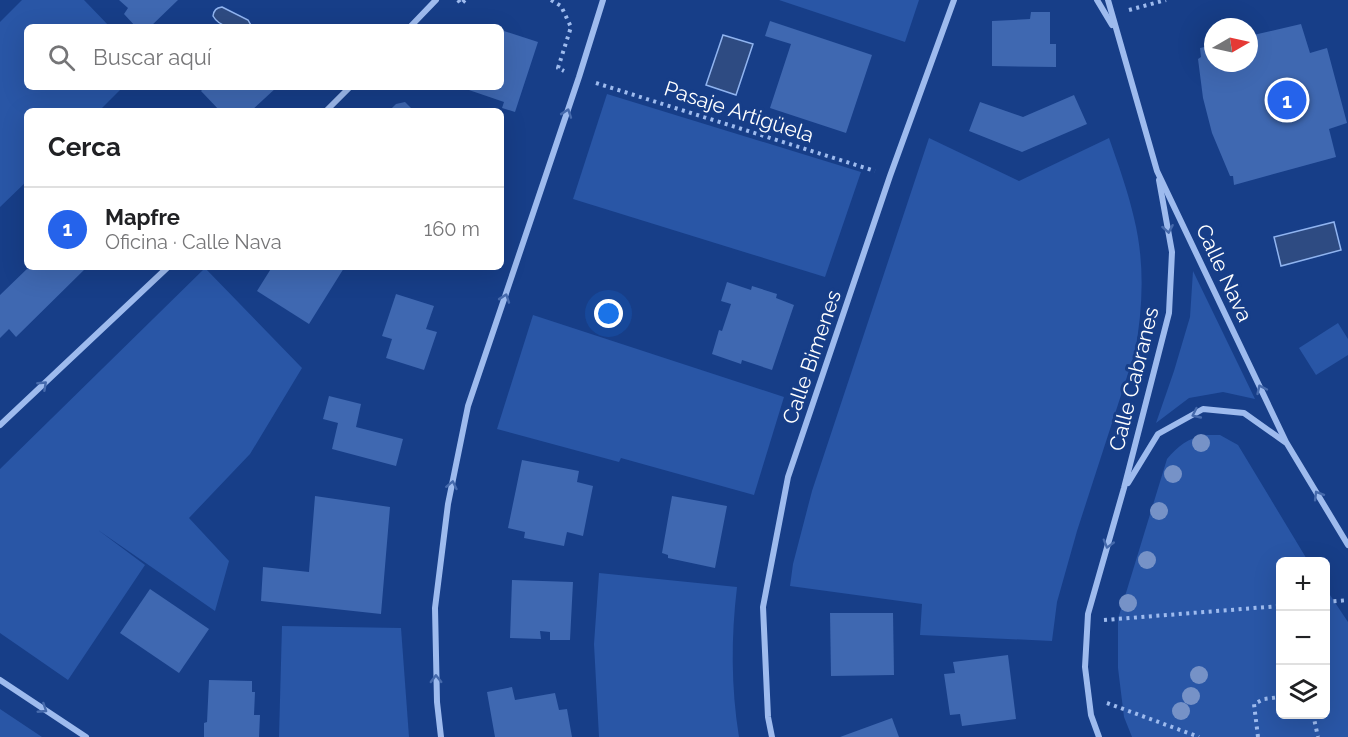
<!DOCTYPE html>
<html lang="es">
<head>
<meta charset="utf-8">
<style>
  body { margin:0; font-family:Raleway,sans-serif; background:#f2f2f2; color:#202124 }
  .controls { position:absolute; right:18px; bottom:18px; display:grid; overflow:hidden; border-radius:9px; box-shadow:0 6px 24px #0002 }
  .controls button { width:54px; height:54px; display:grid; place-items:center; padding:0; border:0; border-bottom:2px solid #e0e0e0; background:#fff; color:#202124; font:30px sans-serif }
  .compass { position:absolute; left:1204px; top:18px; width:54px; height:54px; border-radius:50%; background:#fff; box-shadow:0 6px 24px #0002; rotate:81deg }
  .you { position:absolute; left:609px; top:314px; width:21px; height:21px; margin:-15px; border:4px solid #fff; border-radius:50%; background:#1a73e8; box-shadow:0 0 0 9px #1a73e833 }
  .badge { display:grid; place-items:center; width:39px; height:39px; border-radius:50%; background:#2563eb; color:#fff; font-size:20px; font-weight:700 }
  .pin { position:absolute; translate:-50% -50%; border:3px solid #fff; box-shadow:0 2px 6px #0006 }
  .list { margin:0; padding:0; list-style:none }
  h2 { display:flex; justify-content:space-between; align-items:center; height:78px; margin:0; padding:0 24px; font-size:26px }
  h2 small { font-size:20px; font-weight:400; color:#757577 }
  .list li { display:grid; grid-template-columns:39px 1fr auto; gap:18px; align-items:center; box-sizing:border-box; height:84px; padding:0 24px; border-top:2px solid #e0e0e0 }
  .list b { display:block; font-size:22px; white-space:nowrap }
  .list p { margin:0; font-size:20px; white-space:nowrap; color:#757577 }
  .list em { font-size:20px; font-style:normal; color:#757577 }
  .icon { flex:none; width:33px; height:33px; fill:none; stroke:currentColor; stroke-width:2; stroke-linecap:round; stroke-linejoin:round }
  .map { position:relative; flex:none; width:1348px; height:737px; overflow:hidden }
  .search { position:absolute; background:#fff; box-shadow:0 6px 24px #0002; left:24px; top:24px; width:480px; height:66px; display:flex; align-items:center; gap:15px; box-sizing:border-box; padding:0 21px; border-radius:9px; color:#757577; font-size:22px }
  .panel { position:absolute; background:#fff; box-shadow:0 6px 24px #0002; left:24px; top:108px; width:480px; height:162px; border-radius:9px }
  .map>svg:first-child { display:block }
</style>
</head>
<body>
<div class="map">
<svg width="1348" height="737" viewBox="0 0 1348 737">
  <rect width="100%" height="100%" fill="#173e88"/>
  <g fill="#2956a6">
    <polygon points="22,0 84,0 110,27 27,27 27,87 123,87 99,111 27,111 27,181 0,207 0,22"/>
    <polygon points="779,0 919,0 905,42"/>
    <polygon points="607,94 861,172 825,277 573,199"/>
    <path d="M929,138L1019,181L1109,138C1118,164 1128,191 1134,218C1145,262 1143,308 1135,352L1077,531L1057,602L1052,641L920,635L922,604L790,586L793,564L812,491Z"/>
    <polygon points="205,268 302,368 250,454 189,518 229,561 215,611 98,530 145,565 68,680 0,633 0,469"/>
    <polygon points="1193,271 1255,399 1223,392 1189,398 1156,423 1174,371 1190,317"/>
    <polygon points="533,315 784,397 754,495 621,458 619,462 497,429"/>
    <polygon points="1338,323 1348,339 1348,355 1316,375 1299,348"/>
    <path d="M1205,435H1220L1238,445L1308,561L1280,562V714H1326V589L1348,622V737H1132L1124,717L1118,668V619L1167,459C1178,446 1188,438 1205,435Z"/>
    <path d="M599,573L737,587C731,637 731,687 739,737H599L594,644Z"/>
    <polygon points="282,626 401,628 409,737 279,737"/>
    <polygon points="0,709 42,737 0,737"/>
  </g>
  <g fill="#2e4b82" stroke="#90b4f0" stroke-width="1.5">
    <path d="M222,7L248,20L252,27C238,27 221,30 213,16C214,10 216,8 222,7Z"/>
    <polygon points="723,35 753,44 736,95 706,85"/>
    <polygon points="1334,222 1341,250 1281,266 1274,237"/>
  </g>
  <g fill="#3f68b1">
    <polygon points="119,0 178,0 150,27 136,27 124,14 128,8"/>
    <polygon points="1031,12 1050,12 1050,44 1056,44 1056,67 992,66 992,21 1030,19"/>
    <polygon points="770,21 872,55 846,133 770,108 791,44 765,36"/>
    <polygon points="1301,24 1310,53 1327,48 1347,123 1329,129 1336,157 1234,185 1233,176 1230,176 1212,133 1203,98 1198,59 1201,57 1200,48 1213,45 1213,63 1249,63 1249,36"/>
    <polygon points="501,30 538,42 515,112 502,108 504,102 466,89 467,87 501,87"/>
    <polygon points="205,87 277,87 251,111 220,111 201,91"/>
    <polygon points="1074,95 1087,124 1022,152 969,131 980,102 1023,117"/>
    <polygon points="405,102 411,108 412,111 389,111 396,104"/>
    <polygon points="29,267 87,267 16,337 9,329 0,338 0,295"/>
    <polygon points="272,267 342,267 344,268 309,324 257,291"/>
    <polygon points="727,282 751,290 752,286 777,294 776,298 794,305 772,370 742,360 741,364 712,354 719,330 722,331 731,304 721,301"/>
    <polygon points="396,294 434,306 426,329 437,332 424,370 386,358 392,339 382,336"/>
    <polygon points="329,396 361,404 356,427 403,439 396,466 332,449 338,423 323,419"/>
    <polygon points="522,460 579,471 577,482 593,486 583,536 567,532 564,546 524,538 525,532 508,528"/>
    <polygon points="315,496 390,507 381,614 261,601 263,567 309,572"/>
    <polygon points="672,496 727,506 715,568 668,558 668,555 662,553"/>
    <polygon points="512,580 573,582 570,640 550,640 550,632 540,631 541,639 510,638"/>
    <polygon points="150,589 209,629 179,673 120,633"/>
    <polygon points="830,613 893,613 894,675 831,676"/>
    <polygon points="1008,655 1016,719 962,726 960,714 950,715 944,674 955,673 953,662"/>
    <polygon points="209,680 252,681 252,692 255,692 254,715 260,715 259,737 204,737 204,723 207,722"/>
    <polygon points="512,687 515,700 555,693 559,710 567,709 572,737 495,737 487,692"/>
    <polygon points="892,718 899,737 840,737"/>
  </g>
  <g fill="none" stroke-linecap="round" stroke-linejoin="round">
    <g stroke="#9ebbee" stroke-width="4" stroke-dasharray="3 4.5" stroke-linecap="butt">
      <polyline points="458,0 461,4 465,0"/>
      <polyline points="551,0 561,6 571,27 558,68 564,71"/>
      <polyline points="1129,10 1166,0"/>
      <polyline points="596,83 875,171"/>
      <polyline points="1326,602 1348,600"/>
      <polyline points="1104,620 1280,606"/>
      <polyline points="1107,703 1199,737"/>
      <polyline points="1313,714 1318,737"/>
      <polyline points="1258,737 1254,704 1264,699 1280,697"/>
    </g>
    <g stroke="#9ebbee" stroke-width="6">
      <polyline points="1097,0 1112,25"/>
      <polyline points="1108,0 1157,171 1286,442 1348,545"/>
      <polyline points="410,27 436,0"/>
      <polyline points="326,111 350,87"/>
      <polyline points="0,425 168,267"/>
      <polyline points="1128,483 1158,434 1203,409 1244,413 1285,442"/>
      <polyline points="0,680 86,737"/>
      <polyline points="441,737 437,702 435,608 448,504 468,406 579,77 603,0"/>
      <polyline points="772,737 768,717 763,607 788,477 890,176 954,0"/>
      <polyline points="1099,737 1091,715 1085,667 1088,614 1124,488 1169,313 1172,252 1159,180"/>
    </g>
  </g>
  <g fill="#7692c7">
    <circle cx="1201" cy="443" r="9"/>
    <circle cx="1173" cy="474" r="9"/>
    <circle cx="1159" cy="511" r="9"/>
    <circle cx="1147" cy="560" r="9"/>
    <circle cx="1128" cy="603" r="9"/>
    <circle cx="1199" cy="675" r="9"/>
    <circle cx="1191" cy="696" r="9"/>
    <circle cx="1181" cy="711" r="9"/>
  </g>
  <defs><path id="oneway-chevron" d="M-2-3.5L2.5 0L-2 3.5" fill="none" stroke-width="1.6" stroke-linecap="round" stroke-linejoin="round" transform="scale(1.5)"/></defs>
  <g stroke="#466aac">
    <use href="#oneway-chevron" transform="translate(567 113) rotate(-71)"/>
    <use href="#oneway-chevron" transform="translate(1168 229) rotate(80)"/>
    <use href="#oneway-chevron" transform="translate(505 298) rotate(-71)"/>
    <use href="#oneway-chevron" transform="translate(43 385) rotate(-43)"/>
    <use href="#oneway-chevron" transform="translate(1261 389) rotate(-115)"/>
    <use href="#oneway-chevron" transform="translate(1196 414) rotate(155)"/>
    <use href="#oneway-chevron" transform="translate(452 485) rotate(-78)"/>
    <use href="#oneway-chevron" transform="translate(1318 495) rotate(-121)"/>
    <use href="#oneway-chevron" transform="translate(1108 544) rotate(106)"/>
    <use href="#oneway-chevron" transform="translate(436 679) rotate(-91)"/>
    <use href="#oneway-chevron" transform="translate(43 709) rotate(33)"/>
  </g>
  <g text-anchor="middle" stroke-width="6" stroke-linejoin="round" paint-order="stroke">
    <g font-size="21" fill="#fff" stroke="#173e88">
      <text transform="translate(739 112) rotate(18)" y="7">Pasaje Artigüela</text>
      <text transform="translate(1224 273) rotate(65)" y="7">Calle Nava</text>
      <text transform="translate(812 357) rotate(-71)" y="7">Calle Bimenes</text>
      <text transform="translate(1134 379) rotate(-76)" y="7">Calle Cabranes</text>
    </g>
  </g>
</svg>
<div class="controls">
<button>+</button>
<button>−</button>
<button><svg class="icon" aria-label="layers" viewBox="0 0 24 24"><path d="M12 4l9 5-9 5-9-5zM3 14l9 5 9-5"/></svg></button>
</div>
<svg class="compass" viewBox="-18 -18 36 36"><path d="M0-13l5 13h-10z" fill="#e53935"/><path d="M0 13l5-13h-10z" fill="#757577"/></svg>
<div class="you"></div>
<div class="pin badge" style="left:1287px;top:100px">1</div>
<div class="search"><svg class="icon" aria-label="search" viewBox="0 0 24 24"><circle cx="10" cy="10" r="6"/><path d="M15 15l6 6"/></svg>Buscar aquí</div>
<section class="panel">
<h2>Cerca<small></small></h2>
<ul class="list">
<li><span class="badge">1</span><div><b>Mapfre</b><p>Oficina · Calle Nava</p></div><em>160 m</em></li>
</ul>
</section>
</div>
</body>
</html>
